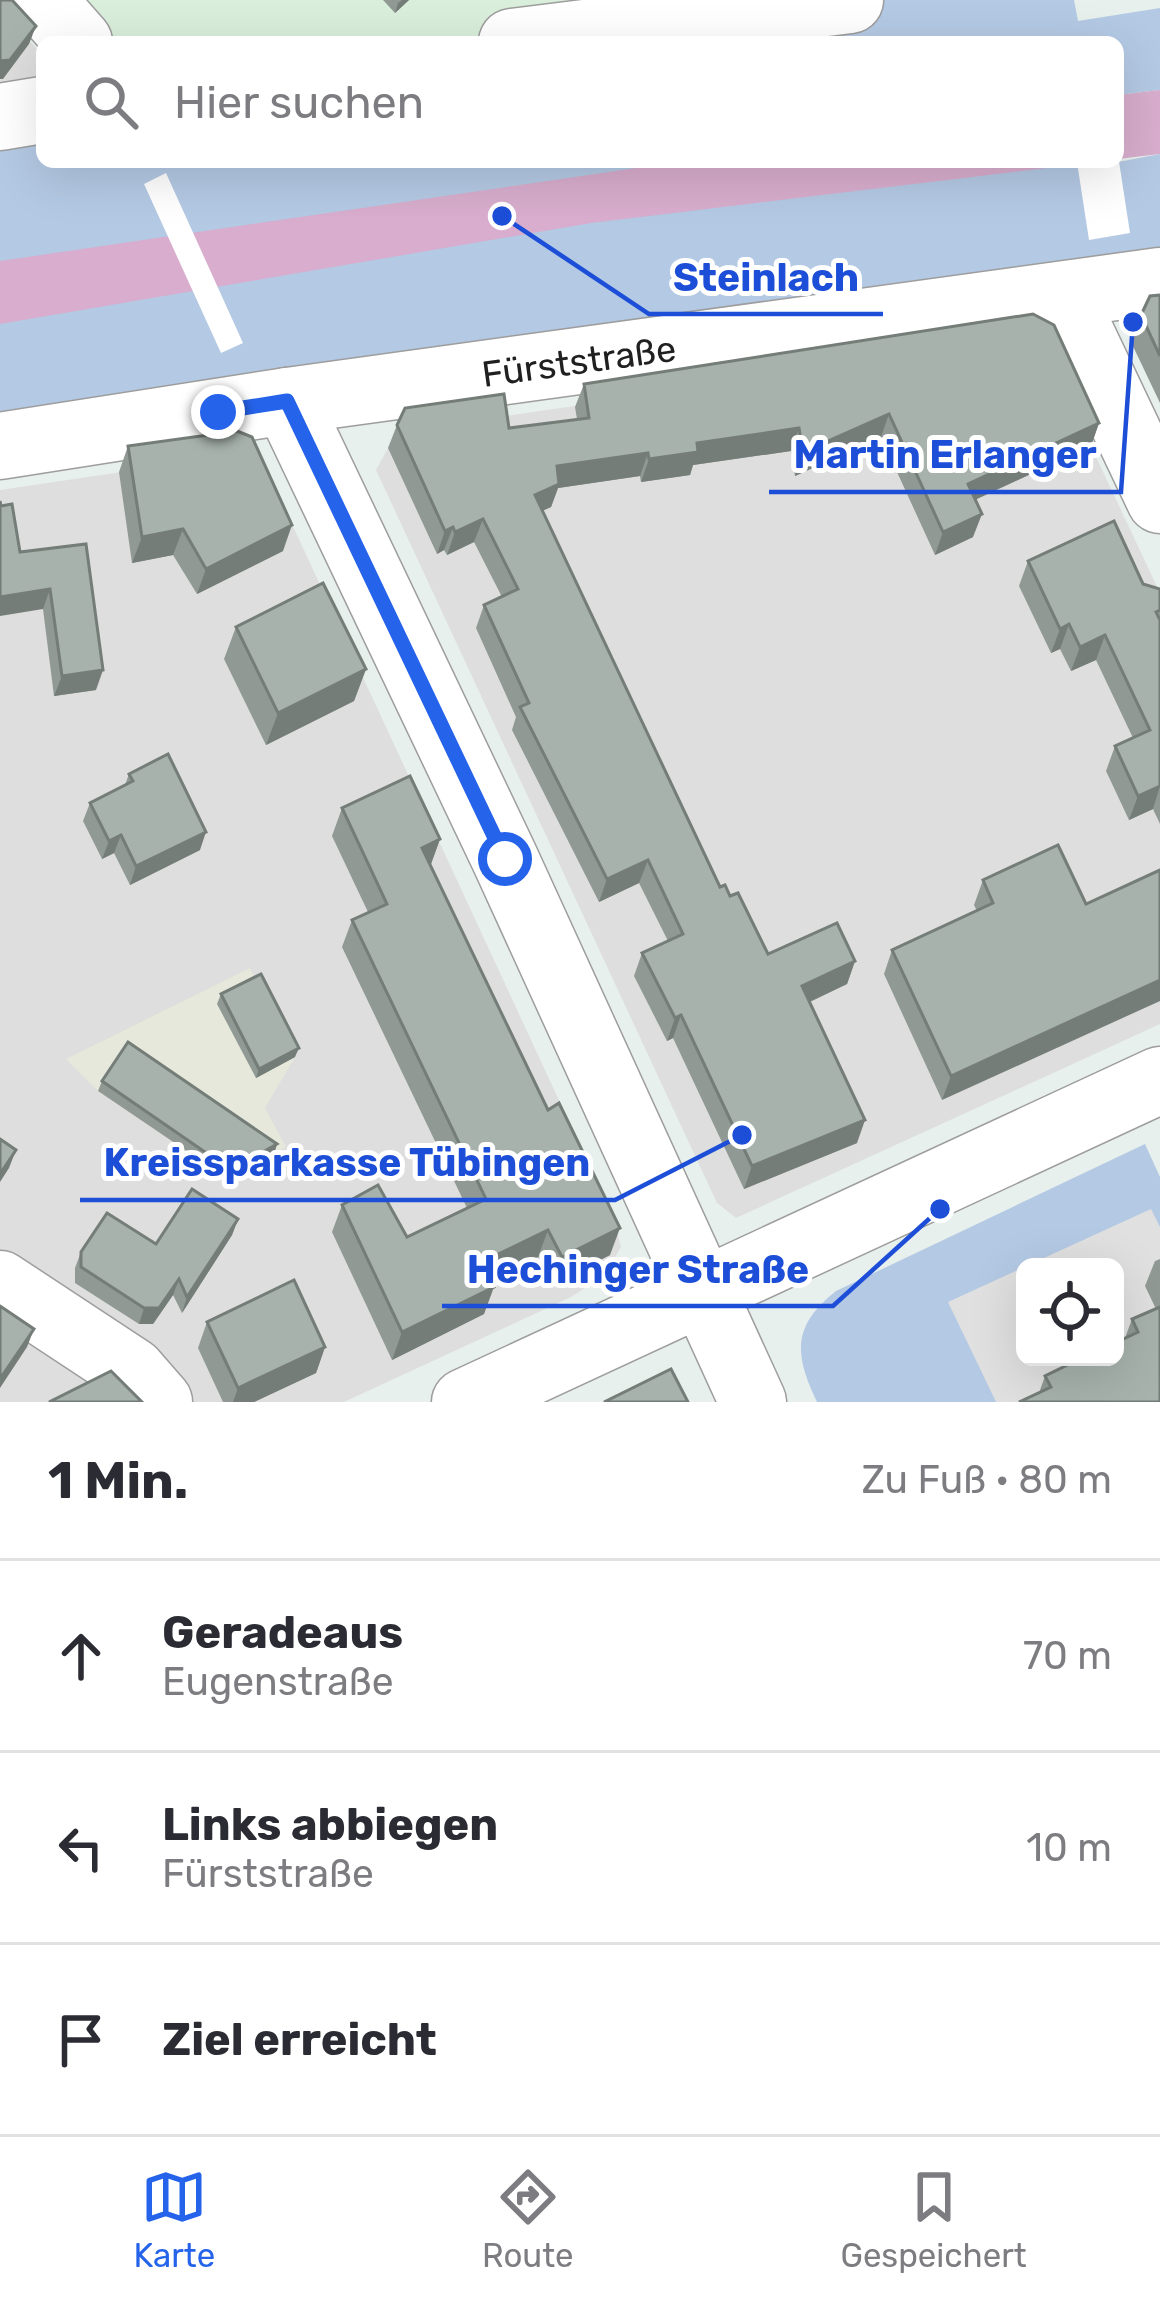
<!DOCTYPE html>
<html lang="de">
<head>
<meta charset="utf-8">
<style>
  body { margin:0; font-family:Rubik,sans-serif; background:#f7f7f7; color:#2b2b33 }
  .controls { position:absolute; right:36px; bottom:36px; display:grid; overflow:hidden; border-radius:18px; box-shadow:0 12px 48px #0002 }
  .controls button { width:108px; height:108px; display:grid; place-items:center; padding:0; border:0; border-bottom:3px solid #e1e1e2; background:#fff; color:#2b2b33; font:60px sans-serif }
  .stop { position:absolute; width:36px; height:36px; margin:-27px; border:9px solid #2563eb; border-radius:50%; background:#fff }
  .stop.end { background:#2563eb; border-color:#fff; box-shadow:0 3px 12px #0008 }
  .list { margin:0; padding:0; list-style:none }
  h2 { display:flex; justify-content:space-between; align-items:center; height:156px; margin:0; padding:0 48px; font-size:51px }
  h2 small { font-size:39px; font-weight:400; color:#7c7c81 }
  .list li { display:grid; grid-template-columns:78px 1fr auto; gap:36px; align-items:center; box-sizing:border-box; height:192px; padding:0 48px; border-top:3px solid #e1e1e2 }
  .list b { display:block; font-size:45px; white-space:nowrap }
  .list p { margin:0; font-size:39px; white-space:nowrap; color:#7c7c81 }
  .list em { font-size:39px; font-style:normal; color:#7c7c81 }
  .icon { flex:none; width:66px; height:66px; fill:none; stroke:currentColor; stroke-width:2; stroke-linecap:round; stroke-linejoin:round }
  .map { position:relative; flex:none; width:1160px; height:1402px; overflow:hidden }
  .search { position:absolute; background:#fff; box-shadow:0 12px 48px #0002; left:36px; right:36px; top:36px; height:132px; display:flex; align-items:center; gap:30px; box-sizing:border-box; padding:0 42px; border-radius:18px; color:#7c7c81; font-size:45px }
  .sheet { height:732px; background:#fff }
  nav { display:flex; justify-content:space-around; align-items:center; box-sizing:border-box; height:168px; border-top:3px solid #e1e1e2; background:#fff; font-size:33px; color:#7c7c81 }
  nav a { display:grid; justify-items:center; gap:6px }
  nav .on { color:#2563eb }
  .map>svg:first-child { display:block }
</style>
</head>
<body>
<div class="map">
<svg width="1160" height="1402" viewBox="0 0 1160 1402">
  <rect width="100%" height="100%" fill="#e8f0ed"/>
  <g fill="#dddedd">
    <polygon points="0,7 42,55 42,83 0,89"/>
    <polygon points="819,370 1058,376 1160,593 1160,1024 736,1218 717,1203 376,470 397,432"/>
    <polygon points="243,454 264,467 272,481 614,1219 621,1247 605,1275 571,1297 344,1402 181,1402 0,1262 0,490"/>
    <polygon points="0,1303 138,1402 0,1402"/>
  </g>
  <polygon fill="#d9eedb" points="62,0 767,0 451,42 97,42"/>
  <polygon fill="#e5e8da" points="250,968 295,1057 265,1108 286,1147 250,1167 199,1159 98,1091 66,1059"/>
  <g fill="#b4c9e4" fill-rule="evenodd">
    <polygon points="850,0 1074,0 1078,21 1160,8 1160,90 1118,95 1118,42 512,42"/>
    <polygon points="42,110 42,162 1118,162 1160,154 1160,281 0,445 0,117"/>
    <path d="M1145,1144L1160,1177V1402H817C794,1354 792,1326 836,1291ZM1025,1267H1115V1357H1025Z"/>
  </g>
  <path fill="#e0e0e0" fill-rule="evenodd" d="M1151,1209L1160,1227V1307L1134,1370L1036,1402H996L948,1302ZM1025,1267H1115V1357H1025Z"/>
  <g fill="#d8adcd">
    <polygon points="1160,90 1160,154 1118,159 1118,95"/>
    <polygon points="677,162 1096,162 591,223 0,324 0,261"/>
  </g>
  <g fill="#fff">
    <polygon points="1118,155 1130,233 1089,240 1077,162 1118,162"/>
    <polygon points="166,173 243,343 221,353 144,184"/>
  </g>
  <g fill="none" stroke-linecap="round" stroke-linejoin="round">
    <g stroke="#9d9d9d" stroke-width="69">
      <g id="minor">
        <polyline points="42,0 79,42"/>
        <polyline points="512,42 850,0"/>
        <polyline points="0,117 42,110"/>
        <polyline points="1063,296 1160,500"/>
        <polyline points="287,401 505,859 753,1402"/>
        <path id="s1" d="M0,446L287,401L1160,281"/>
        <polyline points="0,1284 132,1371 159,1402"/>
        <polyline points="465,1402 1160,1080"/>
      </g>
    </g>
    <use href="#minor" stroke="#fff" stroke-width="66"/>
  </g>
  <g fill="#909994">
    <polygon points="383,0 409,0 395,13"/>
    <polygon points="1160,295 1160,403 1131,342 1141,315"/>
    <polygon points="584,384 1099,423 1091,446 975,500 973,537 935,555 881,437 795,476 791,451 693,465 690,475 641,482 640,476 558,488 551,507 542,511 720,887 730,896 768,954 855,961 847,984 810,1002 857,1143 744,1189 673,1038 667,1041 634,976 642,953 668,941 639,883 599,902 512,730 516,717 476,628 484,605 502,597 474,542 447,555 444,550 437,554 388,448 397,425 509,428 577,419 575,407"/>
    <polygon points="128,446 283,551 197,594 173,555 132,563 119,472"/>
    <polygon points="86,544 96,690 54,696 43,609 20,552"/>
    <polygon points="1028,561 1160,589 1160,824 1153,809 1129,820 1106,771 1115,746 1133,738 1096,660 1071,671 1060,649 1051,653 1019,586"/>
    <polygon points="236,627 366,669 354,701 266,745 224,659"/>
    <polygon points="129,774 200,850 130,885 114,853 102,859 83,821 90,803 125,785"/>
    <polygon points="342,808 440,839 430,866 610,1255 552,1284 538,1257 491,1280 484,1314 392,1360 332,1232 342,1205 407,1237 467,1208 342,947 352,920 368,912 332,836"/>
    <polygon points="983,880 1086,904 942,1100 884,974 892,950 977,911 974,905"/>
    <polygon points="221,994 295,1057 256,1078 217,1004"/>
    <polygon points="102,1081 277,1144 274,1154 228,1179 98,1091"/>
    <polygon points="238,1219 232,1235 182,1313 173,1295 153,1324 139,1324 75,1283 75,1268 81,1252 156,1244"/>
    <polygon points="1160,1259 1160,1402 1039,1393 1045,1376 1125,1338 1132,1319 1156,1309 1145,1286 1155,1261"/>
    <polygon points="207,1322 325,1347 316,1373 254,1402 223,1402 198,1348"/>
  </g>
  <g fill="#757d78">
    <polygon points="402,0 409,0 395,13 398,3"/>
    <polygon points="36,26 29,44 3,79 0,79 0,61"/>
    <polygon points="889,414 881,437 795,476 803,452"/>
    <polygon points="1099,423 1091,446 959,507 968,484"/>
    <polygon points="799,428 791,451 693,465 690,475 641,482 649,459 697,443"/>
    <polygon points="648,453 640,476 558,488 551,507 526,518 535,495 557,466"/>
    <polygon points="982,514 973,537 935,555 943,532"/>
    <polygon points="483,519 474,542 447,555 455,532"/>
    <polygon points="292,525 283,551 197,594 206,569"/>
    <polygon points="453,527 444,550 437,554 445,531"/>
    <polygon points="183,529 173,555 132,563 142,537"/>
    <polygon points="50,589 43,609 0,616 0,597"/>
    <polygon points="1069,624 1060,649 1051,653 1060,629"/>
    <polygon points="1105,635 1096,660 1071,671 1080,647"/>
    <polygon points="366,669 354,701 266,745 278,713"/>
    <polygon points="103,670 96,690 54,696 62,676"/>
    <polygon points="1160,786 1153,809 1129,820 1138,796"/>
    <polygon points="206,832 200,850 130,885 136,866"/>
    <polygon points="121,835 114,853 102,859 109,841"/>
    <polygon points="440,839 430,867 422,848"/>
    <polygon points="648,860 639,883 599,902 607,879"/>
    <polygon points="855,961 847,984 794,1009 802,986"/>
    <polygon points="1160,980 1160,1001 942,1100 951,1076"/>
    <polygon points="681,1015 673,1038 667,1041 675,1018"/>
    <polygon points="299,1048 295,1057 256,1078 259,1069"/>
    <polygon points="865,1120 857,1143 744,1189 752,1166"/>
    <polygon points="277,1144 274,1154 228,1179 231,1170"/>
    <polygon points="16,1150 9,1168 0,1182 0,1174"/>
    <polygon points="238,1219 232,1235 182,1313 187,1297"/>
    <polygon points="620,1228 610,1255 552,1284 562,1257"/>
    <polygon points="548,1230 538,1257 472,1290 482,1262"/>
    <polygon points="179,1279 173,1295 153,1324 139,1324 144,1308"/>
    <polygon points="494,1287 484,1314 392,1360 402,1332"/>
    <polygon points="34,1329 27,1347 0,1388 0,1379"/>
    <polygon points="325,1347 316,1373 254,1402 233,1402 238,1388"/>
  </g>
  <g fill="#a7b2ac" stroke="#757d78" stroke-width="3">
    <polygon points="0,0 12,0 36,26 10,60 0,61"/>
    <polygon points="1160,295 1160,356 1141,315 1150,296"/>
    <polygon points="1033,314 1054,325 1099,423 968,484 982,514 943,532 889,414 803,452 799,428 697,443 698,452 649,459 648,453 557,466 559,484 535,495 720,887 725,885 730,896 738,893 768,954 837,923 855,961 802,986 865,1120 752,1166 681,1015 675,1018 642,953 683,934 648,860 607,879 520,707 529,703 484,605 518,589 483,519 455,532 453,527 445,531 397,425 405,408 504,394 509,428 589,418 584,384"/>
    <polygon points="237,431 252,437 292,525 206,569 183,529 142,537 128,446"/>
    <polygon points="0,501 1,506 12,504 20,552 86,544 103,670 62,676 50,589 0,597"/>
    <polygon points="1114,521 1143,584 1160,589 1160,610 1156,612 1160,620 1160,786 1138,796 1115,746 1150,730 1105,635 1080,647 1069,624 1060,629 1028,561"/>
    <polygon points="323,583 366,669 278,713 236,627"/>
    <polygon points="168,754 206,832 136,866 121,835 109,841 90,803 133,781 129,774"/>
    <polygon points="410,776 440,839 422,848 548,1110 559,1103 620,1228 562,1257 548,1230 482,1262 494,1287 402,1332 342,1205 378,1185 407,1237 486,1199 352,920 387,904 342,808"/>
    <polygon points="1058,845 1086,904 1160,870 1160,980 951,1076 892,950 993,903 983,880"/>
    <polygon points="261,974 299,1048 259,1069 221,994"/>
    <polygon points="128,1042 277,1144 231,1170 102,1081"/>
    <polygon points="0,1139 16,1150 0,1174"/>
    <polygon points="192,1189 238,1219 187,1297 179,1279 159,1308 144,1308 81,1267 81,1252 107,1213 156,1244"/>
    <polygon points="294,1280 325,1347 238,1388 207,1322"/>
    <polygon points="0,1306 34,1329 0,1379"/>
    <polygon points="1160,1307 1160,1402 1019,1402 1051,1387 1045,1376 1084,1357 1115,1357 1115,1343 1138,1332 1132,1319"/>
    <polygon points="671,1369 688,1402 604,1402"/>
    <polygon points="111,1371 142,1402 49,1402"/>
  </g>
  <g fill="none" stroke-linecap="round" stroke-linejoin="round">
    <polyline stroke="#2563eb" stroke-width="15" points="218,412 287,401 505,859"/>
  </g>
  <g text-anchor="middle" stroke-width="10" stroke-linejoin="round" paint-order="stroke">
    <g font-size="36" fill="#202020" stroke="#fff">
      <text dy="13" stroke="none"><textPath href="#s1" startOffset="585">Fürststraße</textPath></text>
    </g>
  </g>
  <path fill="none" stroke="#1d4ed8" stroke-width="4.5" d="M502 216L649 314H883M1133 322L1121 492H769M742 1135L615 1200H80M940 1209L833 1306H442"/>
  <g fill="#1d4ed8" stroke="#fff" stroke-width="4.5">
    <circle cx="502" cy="216" r="12"/>
    <circle cx="1133" cy="322" r="12"/>
    <circle cx="742" cy="1135" r="12"/>
    <circle cx="940" cy="1209" r="12"/>
  </g>
  <g font-size="39" text-anchor="middle" font-weight="bold" fill="#1d4ed8" stroke="#fff" stroke-width="10" stroke-linejoin="round" paint-order="stroke">
    <text x="766" y="291">Steinlach</text>
    <text x="945" y="468">Martin Erlanger</text>
    <text x="347" y="1176">Kreissparkasse Tübingen</text>
    <text x="638" y="1283">Hechinger Straße</text>
  </g>
</svg>
<div class="controls">
<button><svg class="icon" aria-label="locate" viewBox="0 0 24 24"><circle cx="12" cy="12" r="6"/><path d="M12 2v4M12 18v4M2 12h4M18 12h4"/></svg></button>
</div>
<div class="stop" style="left:505px;top:859px"></div>
<div class="stop end" style="left:218px;top:412px"></div>
<div class="search"><svg class="icon" aria-label="search" viewBox="0 0 24 24"><circle cx="10" cy="10" r="6"/><path d="M15 15l6 6"/></svg>Hier suchen</div>
</div>
<section class="sheet">
<h2>1 Min.<small>Zu Fuß · 80 m</small></h2>
<ul class="list">
<li><svg class="icon" aria-label="ahead" viewBox="0 0 24 24"><path d="M12 20V5M6 11l6-6 6 6"/></svg><div><b>Geradeaus</b><p>Eugenstraße</p></div><em>70 m</em></li>
<li><svg class="icon" aria-label="left" viewBox="0 0 24 24"><path d="M17 20v-9H6M10 6l-5 5 5 5"/></svg><div><b>Links abbiegen</b><p>Fürststraße</p></div><em>10 m</em></li>
<li><svg class="icon" aria-label="arrive" viewBox="0 0 24 24"><path d="M6 21V4h12l-3 4 3 4H6"/></svg><div><b>Ziel erreicht</b></div></li>
</ul>
</section>
<nav>
<a class="on"><svg class="icon" aria-label="map" viewBox="0 0 24 24"><path d="M3 6l6-2 6 2 6-2v14l-6 2-6-2-6 2zM9 4v14M15 6v14"/></svg>Karte</a>
<a><svg class="icon" aria-label="directions" viewBox="0 0 24 24"><path d="M12 3l9 9-9 9-9-9zM9 14v-3h6M13 9l2 2-2 2"/></svg>Route</a>
<a><svg class="icon" aria-label="saved" viewBox="0 0 24 24"><path d="M7 4h10v16l-5-4-5 4z"/></svg>Gespeichert</a>
</nav>
</body>
</html>
